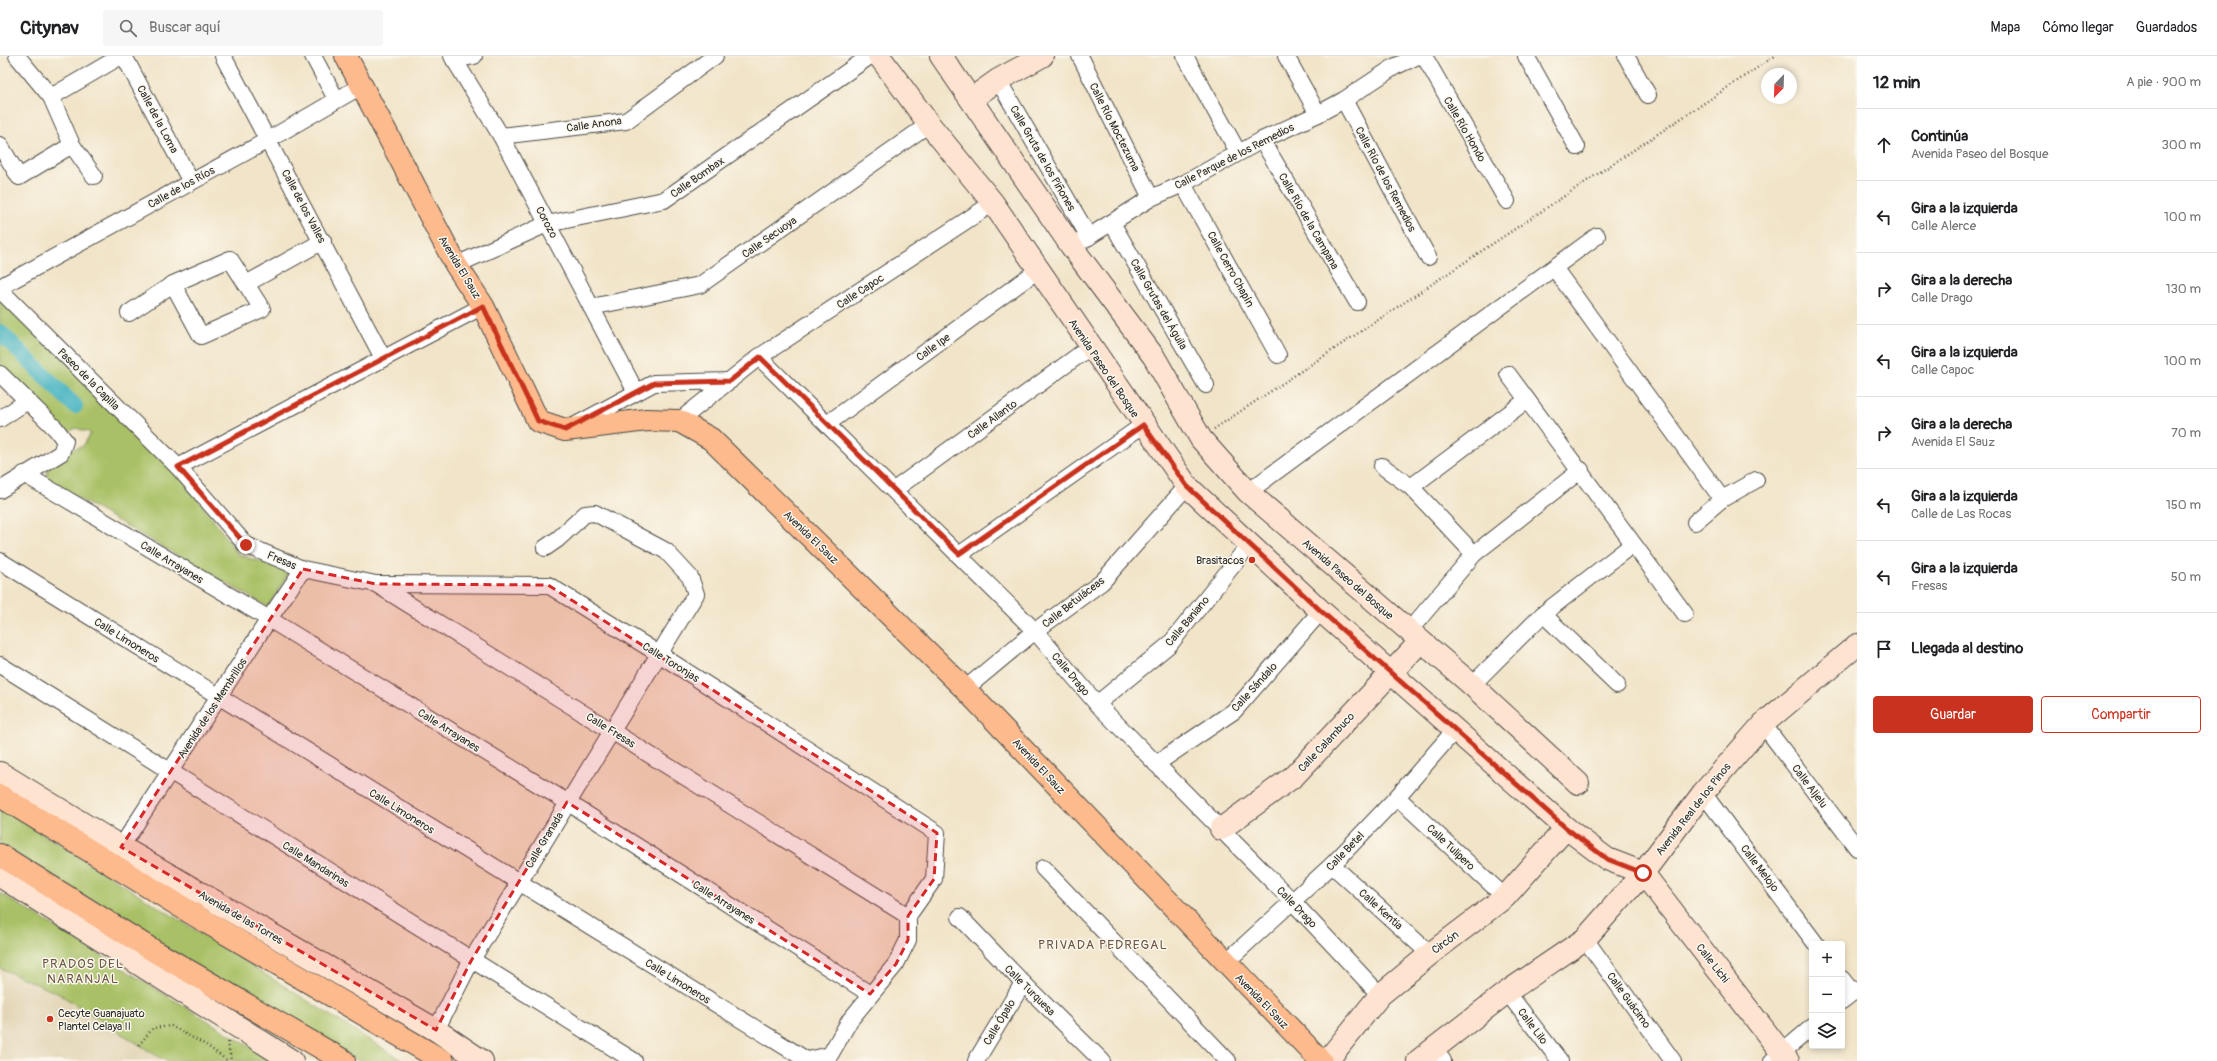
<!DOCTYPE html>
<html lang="es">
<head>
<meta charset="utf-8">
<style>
  body { margin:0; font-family:Pangolin,sans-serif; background:#f6f6f6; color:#202124 }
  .controls { position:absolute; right:12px; bottom:12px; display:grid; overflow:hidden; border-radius:4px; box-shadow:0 2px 6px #0003 }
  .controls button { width:36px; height:36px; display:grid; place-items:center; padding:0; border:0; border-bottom:1px solid #e0e0e0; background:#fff; color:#202124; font:20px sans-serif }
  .compass { position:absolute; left:1761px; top:12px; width:36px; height:36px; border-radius:50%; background:#fff; box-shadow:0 2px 6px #0003; rotate:203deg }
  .stop { position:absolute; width:12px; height:12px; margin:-9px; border:3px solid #c8321e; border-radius:50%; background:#fff }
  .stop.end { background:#c8321e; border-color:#fff; box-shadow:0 1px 4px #0008 }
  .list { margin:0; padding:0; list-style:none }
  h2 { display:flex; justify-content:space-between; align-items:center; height:52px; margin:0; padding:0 16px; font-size:17px }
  h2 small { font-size:13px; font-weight:400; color:#757577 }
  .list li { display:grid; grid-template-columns:26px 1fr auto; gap:12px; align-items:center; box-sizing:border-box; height:72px; padding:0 16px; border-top:1px solid #e0e0e0 }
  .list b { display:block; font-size:15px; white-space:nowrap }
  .list p { margin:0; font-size:13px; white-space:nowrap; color:#757577 }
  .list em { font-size:13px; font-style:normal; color:#757577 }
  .actions { display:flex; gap:8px; padding:12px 16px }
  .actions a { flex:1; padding:9px 0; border:1px solid #c8321e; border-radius:4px; text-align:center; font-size:14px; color:#c8321e }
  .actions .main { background:#c8321e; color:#fff }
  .icon { flex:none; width:22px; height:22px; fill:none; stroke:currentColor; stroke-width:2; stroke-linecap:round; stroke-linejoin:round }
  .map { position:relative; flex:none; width:1857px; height:1005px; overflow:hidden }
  header { display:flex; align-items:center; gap:24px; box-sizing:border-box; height:56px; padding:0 20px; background:#fff; border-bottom:1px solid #e0e0e0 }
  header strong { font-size:19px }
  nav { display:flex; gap:22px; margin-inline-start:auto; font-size:14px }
  .search { width:280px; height:36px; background:#f6f6f6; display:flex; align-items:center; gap:10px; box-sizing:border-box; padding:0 14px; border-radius:4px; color:#757577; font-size:15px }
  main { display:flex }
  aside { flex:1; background:#fff }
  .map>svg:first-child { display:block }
</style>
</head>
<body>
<header>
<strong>Citynav</strong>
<div class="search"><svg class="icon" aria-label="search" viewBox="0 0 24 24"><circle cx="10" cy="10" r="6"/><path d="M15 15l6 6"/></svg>Buscar aquí</div>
<nav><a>Mapa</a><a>Cómo llegar</a><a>Guardados</a></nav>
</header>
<main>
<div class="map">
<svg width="1857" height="1005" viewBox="0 0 1857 1005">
  <rect width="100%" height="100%" fill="#fbf7ec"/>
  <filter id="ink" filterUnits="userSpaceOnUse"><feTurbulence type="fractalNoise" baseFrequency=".025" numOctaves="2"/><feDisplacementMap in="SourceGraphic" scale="8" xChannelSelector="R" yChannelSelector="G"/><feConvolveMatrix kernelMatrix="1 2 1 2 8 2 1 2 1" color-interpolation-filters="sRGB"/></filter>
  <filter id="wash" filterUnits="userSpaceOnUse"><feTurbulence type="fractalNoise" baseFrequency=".012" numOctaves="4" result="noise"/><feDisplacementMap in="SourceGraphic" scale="16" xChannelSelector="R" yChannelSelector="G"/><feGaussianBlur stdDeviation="0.9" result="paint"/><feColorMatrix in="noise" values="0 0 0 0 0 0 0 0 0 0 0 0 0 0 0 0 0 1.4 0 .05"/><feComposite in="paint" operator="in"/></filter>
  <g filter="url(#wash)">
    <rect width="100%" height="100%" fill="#f1e4c8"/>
    <polygon fill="#e3d6b7" points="0,912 59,938 165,1005 0,1005"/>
    <g fill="#a9c166" stroke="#6a7648">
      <polygon points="0,241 175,412 239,499 290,515 268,551 46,424 48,413 71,394 83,390 91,377 76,372 67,377 0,309"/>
      <polygon points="0,751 403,1005 359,1005 210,919 0,788"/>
      <polygon points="0,837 273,1005 165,1005 59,938 0,912"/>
    </g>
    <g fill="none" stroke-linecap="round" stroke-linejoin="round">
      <polyline stroke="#45b3c1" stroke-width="16" points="0,276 75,350"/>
    </g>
  </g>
  <g filter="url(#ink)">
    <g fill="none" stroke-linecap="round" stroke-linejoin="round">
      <g stroke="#494743" stroke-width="18">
        <g id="street">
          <polyline points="17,0 51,41 72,89 94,120"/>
          <polyline points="124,0 191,126"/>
          <polyline points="223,0 383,302"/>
          <polyline points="313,0 336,43"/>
          <polyline points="452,0 501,80 636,336"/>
          <polyline points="1080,0 1151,142"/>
          <polyline points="1185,0 1238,96"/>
          <polyline points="1286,0 1318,58"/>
          <polyline points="1424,0 1507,145"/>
          <polyline points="1526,0 1577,91"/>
          <polyline points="1626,0 1648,39"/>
          <polyline points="454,4 474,0"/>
          <polyline points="998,24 1089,181"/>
          <polyline points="51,41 121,0"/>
          <polyline points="1344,44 1428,201"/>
          <polyline points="501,80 626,65 715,0"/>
          <polyline points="1262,84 1357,246"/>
          <polyline points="0,89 19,121 72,89"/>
          <polyline points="1183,128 1278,299"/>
          <polyline points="1112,167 1206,329"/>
          <polyline points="1072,191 1151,142 1183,128 1262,84 1318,58 1344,44 1394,11 1418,0"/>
          <polyline points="456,209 547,168 664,144 870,0"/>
          <polyline points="1555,213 1722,443"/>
          <polyline points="246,228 323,185"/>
          <polyline points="0,231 268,84 361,30"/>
          <polyline points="0,234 178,411 246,489 303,513 376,528 908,860"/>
          <polyline points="591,251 700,229 929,68"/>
          <polyline points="129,257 173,228 230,203 262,253 201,280 173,228"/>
          <polyline points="759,301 1035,575 1097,648 1292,845 1380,939"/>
          <polyline points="0,318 56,373 65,385 61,397 0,434"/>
          <polyline points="1508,318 1685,558"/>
          <polyline points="0,363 26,346"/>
          <polyline points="679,365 759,301 993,147"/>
          <polyline points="827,368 1038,214"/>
          <polyline points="574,370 654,327 730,325"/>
          <polyline points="1382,410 1411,431 1474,498"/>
          <polyline points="178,411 483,250"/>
          <polyline points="24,418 269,563 567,746 870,938"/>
          <polyline points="1411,431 1527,344"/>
          <polyline points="894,434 1090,291"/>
          <polyline points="1248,436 1597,180"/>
          <polyline points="1695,466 1722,443 1756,424"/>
          <polyline points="959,499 1143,369"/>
          <polyline points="0,505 805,1003"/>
          <polyline points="376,528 548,529 659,598 937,777 934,823 908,860 908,884 896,908 850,964 830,999 804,1005"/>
          <polyline points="1543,558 1617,629"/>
          <polyline points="1408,576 1474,498 1581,414"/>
          <polyline points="0,609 634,1005"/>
          <polyline points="1472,629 1543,558 1633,488"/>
          <polyline points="965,633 1035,575 1102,526 1187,430"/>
          <polyline points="1097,648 1170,588 1249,489"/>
          <polyline points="1763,668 1857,792"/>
          <polyline points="1156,708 1234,655 1321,555"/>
          <polyline points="1703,737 1816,888"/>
          <polyline points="1397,741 1505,841"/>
          <polyline points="121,791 269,563 303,513"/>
          <polyline points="1332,809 1430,898"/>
          <polyline points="1043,812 1228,1005"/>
          <polyline points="960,861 1023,927 1102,1005"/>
          <polyline points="1585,883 1673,1005"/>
          <polyline points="1225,907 1332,809 1397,741 1455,674"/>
          <polyline points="1842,923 1852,936"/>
          <polyline points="1507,936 1560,1005"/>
          <polyline points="1842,945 1857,933"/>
          <polyline points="436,974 471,905 696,538 690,521 666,495 595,457 585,458 558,483 545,492"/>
          <polyline points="1433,991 1443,1005"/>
          <polyline points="976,1005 1023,927"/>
          <polyline points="1772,1005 1812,971"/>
        </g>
      </g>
      <g stroke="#494743" stroke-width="24">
        <g id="secondary">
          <polyline points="879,0 929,68 993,147 1187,430 1321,555 1566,772 1607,803 1643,817 1788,1005"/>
          <polyline points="941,0 1072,191 1154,301 1201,383 1248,436 1472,629 1578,727"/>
          <polyline points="971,43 998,24 1042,0"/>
          <polyline points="0,717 121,791 436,974 482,1005"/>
          <polyline points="1221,773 1294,720 1420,586"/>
          <polyline points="0,820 292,1005"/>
          <polyline points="1327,1005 1380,939 1430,898 1505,841 1566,772"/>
          <polyline points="1418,1005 1507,936 1585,883 1643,817 1703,737 1763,668 1857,589"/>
        </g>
      </g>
      <g stroke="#494743" stroke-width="24">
        <g id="primary">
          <polyline points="346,0 456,209 483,250 538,365 565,374 647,364 679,365 711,383 965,633 1321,1005"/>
          <polyline points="0,740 198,861 443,1005"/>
          <polyline points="0,799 154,895 344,1005"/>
        </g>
      </g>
      <g stroke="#494743" stroke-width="2.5" stroke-dasharray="1 3" stroke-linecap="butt">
        <polyline points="1214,373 1775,0"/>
        <polyline points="228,986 231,1005"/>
        <polyline points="139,989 153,972 171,970 206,989 228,1005"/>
      </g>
      <use href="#street" stroke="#fff" stroke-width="16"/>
      <use href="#secondary" stroke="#fee3d1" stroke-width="22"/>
      <use href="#primary" stroke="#fcba8d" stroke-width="22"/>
    </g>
  </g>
  <g fill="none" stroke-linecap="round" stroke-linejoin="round" filter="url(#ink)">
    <polyline stroke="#c8321e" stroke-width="5" points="246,489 178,411 483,250 538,365 565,374 654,327 730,325 760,301 959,498 1143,369 1187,430 1321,555 1566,772 1607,803 1643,817"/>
  </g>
  <path fill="#d62828" fill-opacity="0.2" stroke="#d62828" stroke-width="3" stroke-dasharray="8 5" stroke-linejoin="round" d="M303,513L376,528L548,529L937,777L934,823L908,860V884L896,908L870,938L567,746L471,905L436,974L121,791Z"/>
  <g fill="#c8321e" stroke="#fbf7ec" stroke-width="1.5">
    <circle cx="1252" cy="504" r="4"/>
    <circle cx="50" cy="963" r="4"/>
  </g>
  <g text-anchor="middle" stroke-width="3" stroke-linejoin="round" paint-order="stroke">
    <g font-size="11" fill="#2b2b2b" stroke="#fbf7ec">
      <text transform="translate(158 63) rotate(62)" y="4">Calle de la Loma</text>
      <text transform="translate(594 68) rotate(-8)" y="4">Calle Anona</text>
      <text transform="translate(1115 71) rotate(63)" y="4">Calle Río Moctezuma</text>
      <text transform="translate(1465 73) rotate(60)" y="4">Calle Río Hondo</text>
      <text transform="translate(1234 100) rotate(-27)" y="4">Calle Parque de los Remedios</text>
      <text transform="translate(1043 102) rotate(60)" y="4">Calle Gruta de los Piñones</text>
      <text transform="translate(697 121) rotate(-35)" y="4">Calle Bombax</text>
      <text transform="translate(1386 123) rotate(62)" y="4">Calle Río de los Remedios</text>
      <text transform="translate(181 131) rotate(-29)" y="4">Calle de los Ríos</text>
      <text transform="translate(304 150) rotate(62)" y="4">Calle de los Valles</text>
      <text transform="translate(1309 165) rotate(60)" y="4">Calle Río de la Campana</text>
      <text transform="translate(547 166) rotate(62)" y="4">Corozo</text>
      <text transform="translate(769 181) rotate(-35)" y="4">Calle Secuoya</text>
      <text transform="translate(460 211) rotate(59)" y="4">Avenida El Sauz</text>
      <text transform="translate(1231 213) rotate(61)" y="4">Calle Cerro Chapín</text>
      <text transform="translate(860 235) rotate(-33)" y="4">Calle Capoc</text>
      <text transform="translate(1159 248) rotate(60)" y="4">Calle Grutas del Águila</text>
      <text transform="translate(933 291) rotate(-36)" y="4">Calle Ipe</text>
      <text transform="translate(1104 312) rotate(56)" y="4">Avenida Paseo del Bosque</text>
      <text transform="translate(89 323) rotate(45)" y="4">Paseo de la Capilla</text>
      <text transform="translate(992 363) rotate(-36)" y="4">Calle Ailanto</text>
      <text transform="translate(811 481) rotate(44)" y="4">Avenida El Sauz</text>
      <text transform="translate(282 504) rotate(23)" y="4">Fresas</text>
      <text transform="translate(172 506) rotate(31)" y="4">Calle Arrayanes</text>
      <text transform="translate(1348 523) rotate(41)" y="4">Avenida Paseo del Bosque</text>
      <text transform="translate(1073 546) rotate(-38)" y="4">Calle Betuláceas</text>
      <text transform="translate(1187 565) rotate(-50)" y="4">Calle Baniano</text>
      <text transform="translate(127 584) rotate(32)" y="4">Calle Limoneros</text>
      <text transform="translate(671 606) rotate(32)" y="4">Calle Toronjas</text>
      <text transform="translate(1071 618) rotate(50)" y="4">Calle Drago</text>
      <text transform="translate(1254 631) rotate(-48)" y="4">Calle Sándalo</text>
      <text transform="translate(212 652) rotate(-57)" y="4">Avenida de los Membrillos</text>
      <text transform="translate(449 674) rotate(32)" y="4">Calle Arrayanes</text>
      <text transform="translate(611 674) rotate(32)" y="4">Calle Fresas</text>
      <text transform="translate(1326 686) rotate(-47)" y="4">Calle Calambuco</text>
      <text transform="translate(1039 710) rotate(47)" y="4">Avenida El Sauz</text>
      <text transform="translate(1810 730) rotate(53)" y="4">Calle Aljelu</text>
      <text transform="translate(1693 753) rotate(-52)" y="4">Avenida Real de los Pinos</text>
      <text transform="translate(402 755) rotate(32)" y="4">Calle Limoneros</text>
      <text transform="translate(544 784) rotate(-59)" y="4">Calle Granada</text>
      <text transform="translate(1451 791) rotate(43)" y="4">Calle Tulipero</text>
      <text transform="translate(1345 795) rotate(-46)" y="4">Calle Betel</text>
      <text transform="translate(316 808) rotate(32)" y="4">Calle Mandarinas</text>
      <text transform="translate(1760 812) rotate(53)" y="4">Calle Melojo</text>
      <text transform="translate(724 846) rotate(32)" y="4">Calle Arrayanes</text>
      <text transform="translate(1297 851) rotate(46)" y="4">Calle Drago</text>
      <text transform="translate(1381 853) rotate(42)" y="4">Calle Kentia</text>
      <text transform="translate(241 861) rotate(30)" y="4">Avenida de las Torres</text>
      <text transform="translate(1445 886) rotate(-37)" y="4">Circón</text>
      <text transform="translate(1713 907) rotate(52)" y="4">Calle Lichi</text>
      <text transform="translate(678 925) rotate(32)" y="4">Calle Limoneros</text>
      <text transform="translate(1030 934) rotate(45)" y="4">Calle Turquesa</text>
      <text transform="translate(1629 944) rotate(54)" y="4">Calle Guácimo</text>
      <text transform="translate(1262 945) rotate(46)" y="4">Avenida El Sauz</text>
      <text transform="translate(999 966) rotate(-59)" y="4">Calle Ópalo</text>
      <text transform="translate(1533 970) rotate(53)" y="4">Calle Lilo</text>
    </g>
    <g font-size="11" fill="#2b2b2b" stroke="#fbf7ec" text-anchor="end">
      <text x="1244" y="508">Brasitacos</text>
      <text x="58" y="961" text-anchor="start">Cecyte Guanajuato<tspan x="58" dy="13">Plantel Celaya II</tspan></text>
    </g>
    <g font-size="13" letter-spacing="1" fill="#6b5544" stroke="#fbf7ec">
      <text x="1103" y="893">PRIVADA PEDREGAL</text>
      <text x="83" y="912">PRADOS DEL<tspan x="83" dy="15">NARANJAL</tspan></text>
    </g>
  </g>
</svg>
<div class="controls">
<button>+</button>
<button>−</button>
<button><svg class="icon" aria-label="layers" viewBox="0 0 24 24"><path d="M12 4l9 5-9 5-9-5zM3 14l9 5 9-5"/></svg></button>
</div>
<svg class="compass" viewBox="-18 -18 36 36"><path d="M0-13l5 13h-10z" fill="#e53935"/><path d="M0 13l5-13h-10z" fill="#757577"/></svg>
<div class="stop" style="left:1643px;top:817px"></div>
<div class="stop end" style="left:246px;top:489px"></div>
</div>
<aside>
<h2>12 min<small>A pie · 900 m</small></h2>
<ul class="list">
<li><svg class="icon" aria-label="ahead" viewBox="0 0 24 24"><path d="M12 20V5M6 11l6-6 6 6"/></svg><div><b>Continúa</b><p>Avenida Paseo del Bosque</p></div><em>300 m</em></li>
<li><svg class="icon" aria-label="left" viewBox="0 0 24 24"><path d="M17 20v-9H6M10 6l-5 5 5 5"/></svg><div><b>Gira a la izquierda</b><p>Calle Alerce</p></div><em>100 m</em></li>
<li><svg class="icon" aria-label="right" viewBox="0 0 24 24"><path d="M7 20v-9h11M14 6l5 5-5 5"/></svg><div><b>Gira a la derecha</b><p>Calle Drago</p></div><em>130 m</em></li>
<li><svg class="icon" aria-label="left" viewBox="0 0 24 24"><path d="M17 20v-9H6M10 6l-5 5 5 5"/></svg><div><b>Gira a la izquierda</b><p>Calle Capoc</p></div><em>100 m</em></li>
<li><svg class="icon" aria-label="right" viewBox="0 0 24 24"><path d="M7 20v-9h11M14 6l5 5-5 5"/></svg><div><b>Gira a la derecha</b><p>Avenida El Sauz</p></div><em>70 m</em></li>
<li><svg class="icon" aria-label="left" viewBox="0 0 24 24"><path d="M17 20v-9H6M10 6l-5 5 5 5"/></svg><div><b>Gira a la izquierda</b><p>Calle de Las Rocas</p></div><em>150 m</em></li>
<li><svg class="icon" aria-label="left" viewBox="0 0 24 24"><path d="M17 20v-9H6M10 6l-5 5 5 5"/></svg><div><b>Gira a la izquierda</b><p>Fresas</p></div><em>50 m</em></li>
<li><svg class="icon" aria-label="arrive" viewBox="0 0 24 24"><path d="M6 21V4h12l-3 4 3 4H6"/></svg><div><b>Llegada al destino</b></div></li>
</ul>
<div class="actions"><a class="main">Guardar</a><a>Compartir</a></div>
</aside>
</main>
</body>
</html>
